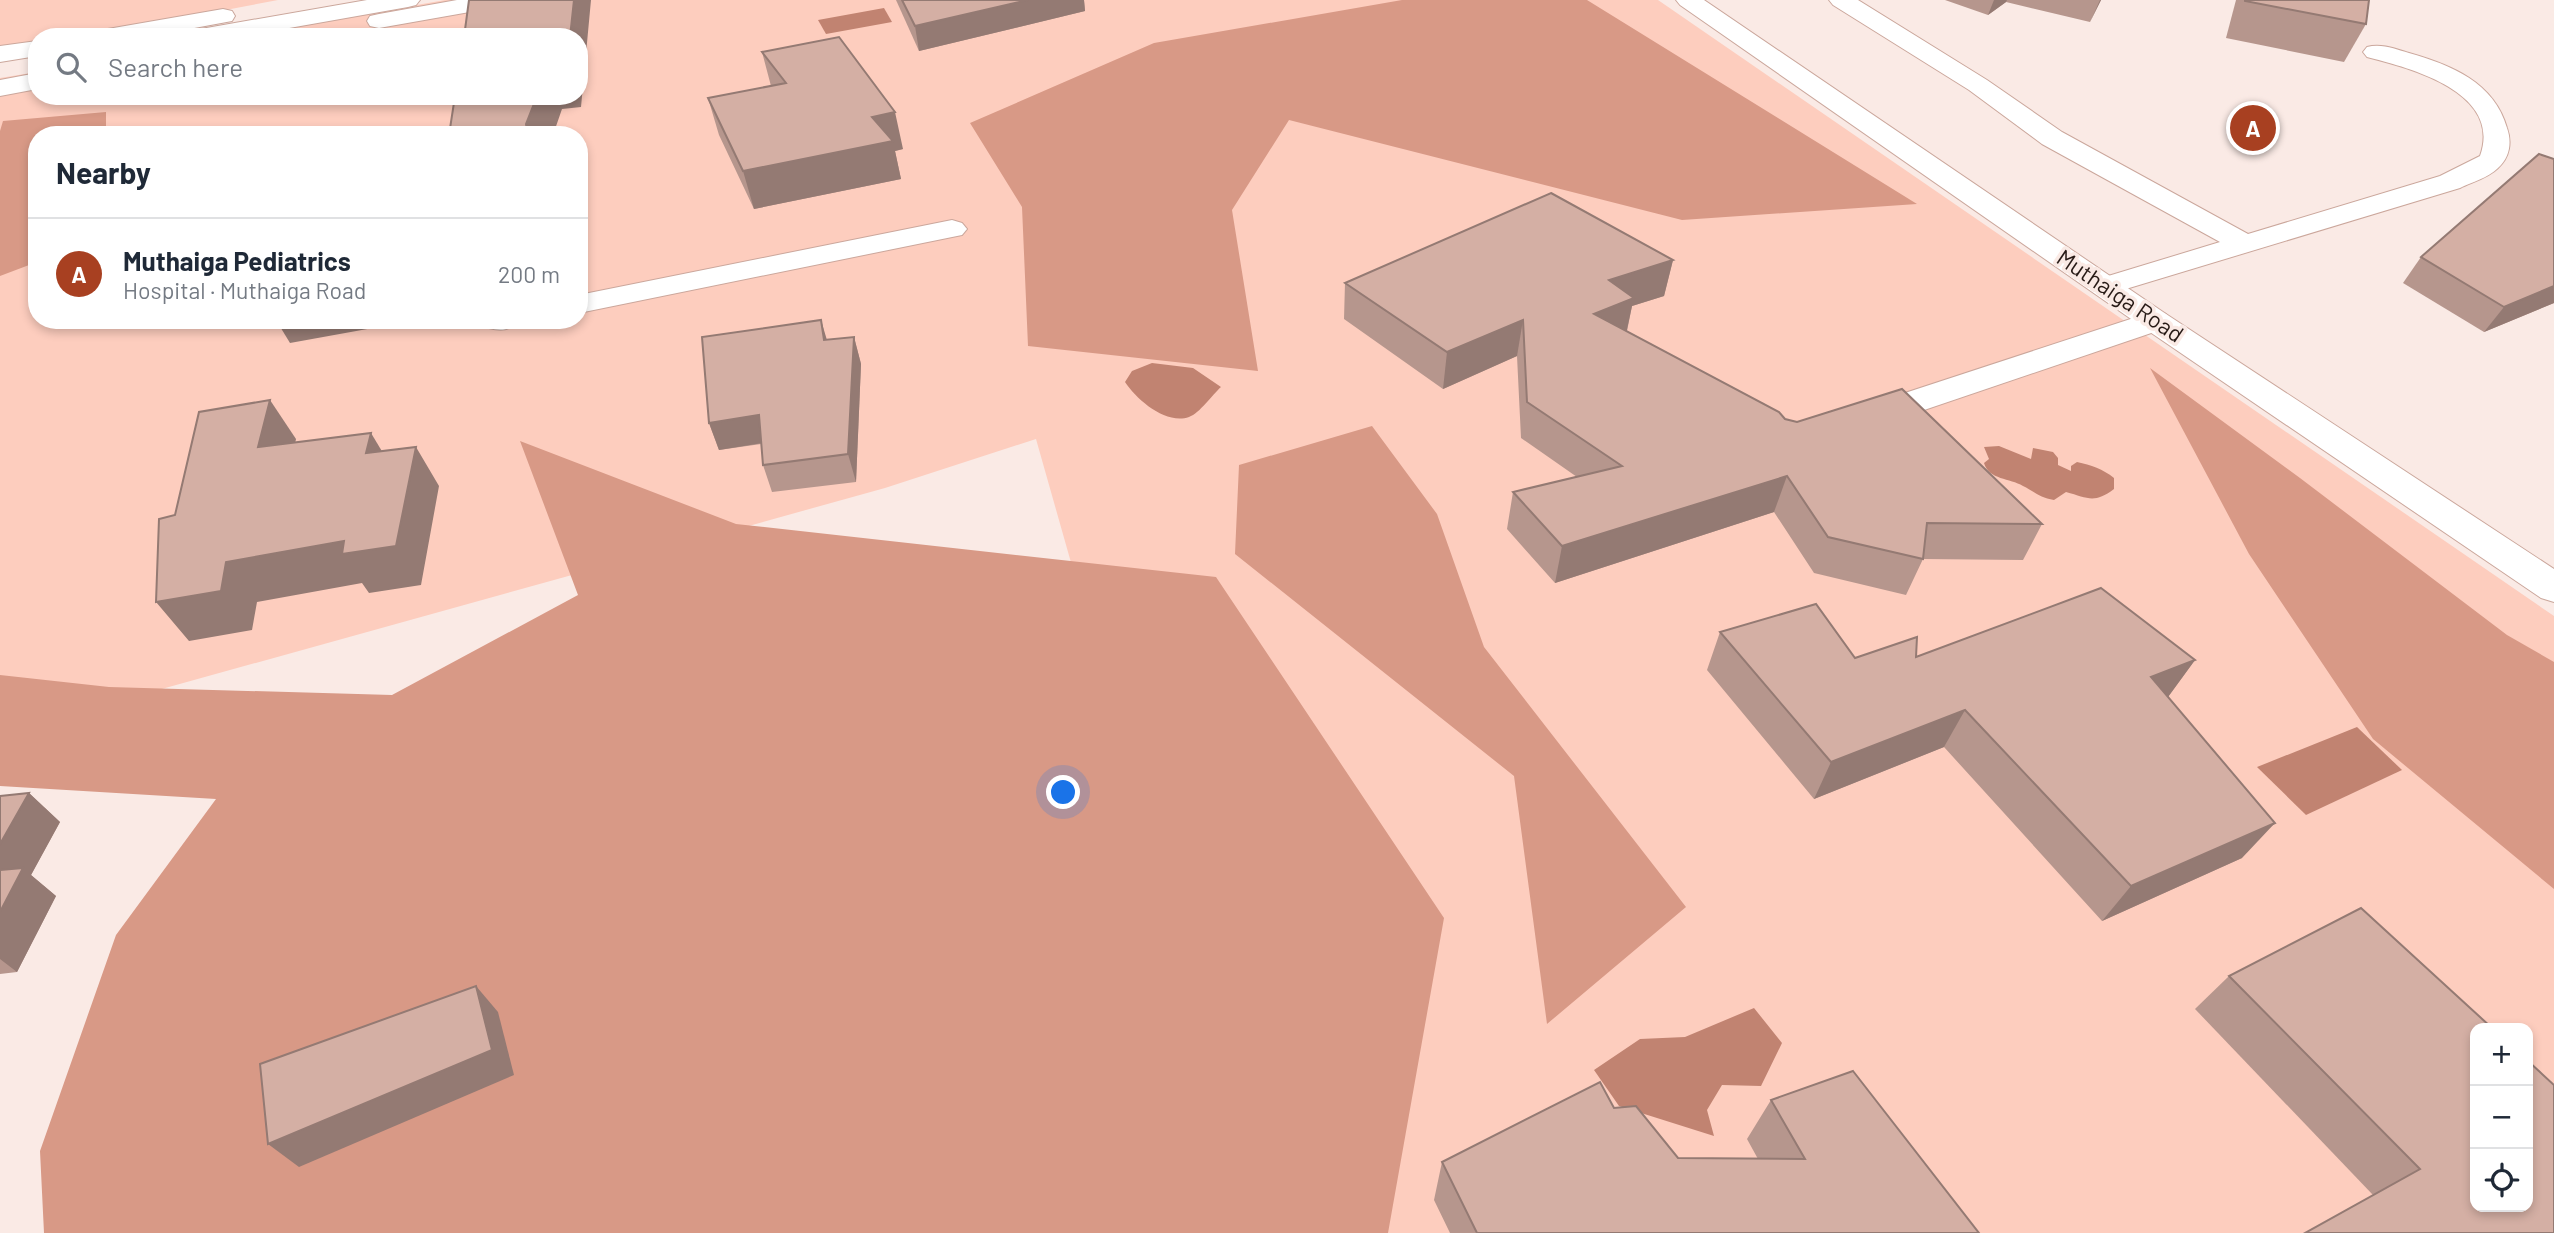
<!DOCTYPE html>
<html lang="en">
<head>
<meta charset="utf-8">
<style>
  body { margin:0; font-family:Barlow,sans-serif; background:#f6f6f7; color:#1f2937 }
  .controls { position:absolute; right:21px; bottom:21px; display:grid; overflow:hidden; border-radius:14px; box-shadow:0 4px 10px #0003 }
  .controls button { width:63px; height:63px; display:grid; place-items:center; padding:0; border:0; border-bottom:2px solid #e0e1e3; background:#fff; color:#1f2937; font:35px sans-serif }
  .you { position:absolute; left:1064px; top:793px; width:24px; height:24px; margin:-18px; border:5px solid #fff; border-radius:50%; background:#1a73e8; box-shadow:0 0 0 10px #1a73e833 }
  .badge { display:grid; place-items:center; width:46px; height:46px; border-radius:50%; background:#a84021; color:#fff; font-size:23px; font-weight:700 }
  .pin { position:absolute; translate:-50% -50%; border:4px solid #fff; box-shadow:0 2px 7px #0006 }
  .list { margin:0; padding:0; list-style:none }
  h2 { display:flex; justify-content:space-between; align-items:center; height:91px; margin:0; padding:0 28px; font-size:30px }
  h2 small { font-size:23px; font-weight:400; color:#747a83 }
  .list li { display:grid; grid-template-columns:46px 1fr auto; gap:21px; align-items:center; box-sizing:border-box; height:112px; padding:0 28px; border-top:2px solid #e0e1e3 }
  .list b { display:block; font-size:26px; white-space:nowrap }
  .list p { margin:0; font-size:23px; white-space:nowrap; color:#747a83 }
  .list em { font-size:23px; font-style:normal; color:#747a83 }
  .icon { flex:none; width:38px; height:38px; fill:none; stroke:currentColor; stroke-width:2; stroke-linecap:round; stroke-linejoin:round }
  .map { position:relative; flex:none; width:2554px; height:1233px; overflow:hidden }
  .search { position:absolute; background:#fff; box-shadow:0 4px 10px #0003; left:28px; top:28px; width:560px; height:77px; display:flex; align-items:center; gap:18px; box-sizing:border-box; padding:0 24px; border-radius:28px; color:#747a83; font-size:26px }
  .panel { position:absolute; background:#fff; box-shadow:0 4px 10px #0003; left:28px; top:126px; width:560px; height:203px; border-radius:28px }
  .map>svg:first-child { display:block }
</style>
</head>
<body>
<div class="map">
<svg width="2554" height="1233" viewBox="0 0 2554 1233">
  <rect width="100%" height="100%" fill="#faeae5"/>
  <g fill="#fdcdbe" fill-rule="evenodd">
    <polygon points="0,0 278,0 83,37 37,37 37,45 0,52"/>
    <path d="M445,0H1658L2554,616V1233H1261L1036,439L885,488L0,734V78L37,72V96H579V37H236ZM37,135H579V320H37ZM2475,1028H2528V1207H2475Z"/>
  </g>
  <g fill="#d89986">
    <polygon points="1402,0 1587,0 1917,204 1682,220 1289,120 1232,210 1258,371 1028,346 1022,207 970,123 1154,43"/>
    <polygon points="106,112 106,135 37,135 37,262 0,276 0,131 3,121"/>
    <polygon points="2150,368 2300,478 2507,635 2554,662 2554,889 2373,739 2249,554"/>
    <polygon points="1372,426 1437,514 1484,647 1686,907 1547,1024 1514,776 1235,554 1239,465"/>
    <polygon points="520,441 736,524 1216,577 1444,918 1388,1233 44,1233 40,1151 116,935 216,799 0,786 0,675 109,687 392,695 578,595"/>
  </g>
  <g fill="#c18371">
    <polygon points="884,8 892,22 826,34 818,20"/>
    <path d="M1152,363L1193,368L1221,387C1212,395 1200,413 1189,417C1166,425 1137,400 1125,382L1132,371Z"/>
    <path d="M1999,446L2031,459L2033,448L2053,452L2058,458V465L2071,471V466L2077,462C2091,465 2103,469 2114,478V489C2094,504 2088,498 2066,492L2054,500C2040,498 2035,492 2023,486C2010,478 1989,480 1984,463L1989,459L1984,447Z"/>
    <polygon points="2357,727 2402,770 2306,815 2257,767"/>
    <polygon points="1754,1008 1782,1043 1761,1086 1722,1085 1707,1110 1714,1136 1619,1106 1594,1070 1640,1039 1685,1037"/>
  </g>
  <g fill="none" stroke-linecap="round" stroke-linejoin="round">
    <g stroke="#cba79c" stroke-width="2">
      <g id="minor">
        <polygon points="367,0 420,0 416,5 408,7 239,37 183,37 186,32 195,30"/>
        <polygon points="457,0 510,0 506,5 498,7 379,28 370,26 367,21 370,16 379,14"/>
        <path d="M1829,0H1858L1987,80L2062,132L2248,234L2440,176L2480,156C2503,92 2410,68 2367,57L2363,52L2367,47C2381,43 2396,49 2409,53C2451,65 2494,82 2507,128C2512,142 2510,157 2498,168C2488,178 2472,182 2460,188L2106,295L2095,292L2091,286L2095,280L2220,242L2042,144L1969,90L1833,5Z"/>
        <polygon points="223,9 232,11 235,16 232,21 146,37 90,37 93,32 102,30"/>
        <polygon points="37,41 37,56 0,62 0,46"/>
        <polygon points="37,73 37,89 0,96 0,80"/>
        <polygon points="952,220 962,223 967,229 962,235 579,313 579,295"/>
        <polygon points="2155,311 2166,314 2171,321 2166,328 1877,426 1865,429 1853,426 1848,418 1853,410"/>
        <path d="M518,320C510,331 501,331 489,328L484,321Z"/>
      </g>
    </g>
    <g stroke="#cba79c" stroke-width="2">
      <polygon id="major" points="1676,0 1704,0 2166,314 2554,569 2554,602 2541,598 2144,328 1680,5"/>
    </g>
    <use href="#minor" fill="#fff" fill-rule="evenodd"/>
    <use href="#major" fill="#fff" fill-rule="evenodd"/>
  </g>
  <g fill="#b6968d">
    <polygon points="896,0 1084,0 1085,11 919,51"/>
    <polygon points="1945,0 2101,0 2090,22 2006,2 1988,15"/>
    <polygon points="2236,0 2369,0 2366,24 2344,62 2226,38"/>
    <polygon points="762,52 903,149 895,151 901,179 754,209 719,135 708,98 771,86"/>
    <polygon points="2421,257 2554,303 2484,332 2403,283"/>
    <polygon points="1673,260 1664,296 1632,306 1627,331 1785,419 2042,524 2023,560 1923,559 1906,595 1814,573 1774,512 1555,583 1507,529 1513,492 1577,477 1521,438 1517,356 1443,389 1344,319 1345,283"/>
    <polygon points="854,337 861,364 856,482 772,492 763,465 761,444 719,450 709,423 827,340"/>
    <polygon points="1720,632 1855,658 1916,657 2195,660 2168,697 2242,858 2102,921 1944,747 1814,799 1707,670"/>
    <polygon points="29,793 60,822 31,875 56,896 17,972 0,974 0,796"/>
    <polygon points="2229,976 2554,1233 2373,1195 2195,1009"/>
    <polygon points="1771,1100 1979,1233 1450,1233 1434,1200 1442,1162 1614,1108 1678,1158 1758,1159 1747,1139"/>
  </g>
  <g fill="#947a73">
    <polygon points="574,0 591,0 581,107 562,109 553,135 528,135 526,124 537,96 579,96 579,37 570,37"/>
    <polygon points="1028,0 1084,0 1085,11 919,51 915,26"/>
    <polygon points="1994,0 2007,0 2006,2 1988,15"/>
    <polygon points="2100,0 2101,0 2090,22"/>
    <polygon points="895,112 903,149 895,151 901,179 754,209 743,171 872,117"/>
    <polygon points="1673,260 1664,296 1632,306 1626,334 1594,314 1609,280"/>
    <polygon points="2554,286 2554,303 2484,332 2504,307"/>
    <polygon points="276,320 417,320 290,343"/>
    <polygon points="821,320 829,347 824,340"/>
    <polygon points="1523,320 1517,356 1443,389 1447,352"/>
    <polygon points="854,337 861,364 856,482 848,454"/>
    <polygon points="270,400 296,439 286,487 258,447"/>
    <polygon points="759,415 769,442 719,450 709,423"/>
    <polygon points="371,433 395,473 366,453"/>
    <polygon points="416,447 439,486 421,585 369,593 362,583 257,602 252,630 189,641 156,602 226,562"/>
    <polygon points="1787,476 1774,512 1555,583 1562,546"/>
    <polygon points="2195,660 2168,697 2151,677"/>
    <polygon points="1965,710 1944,747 1814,799 1831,762"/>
    <polygon points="29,793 60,822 31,875 56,896 17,972 0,959 0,844"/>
    <polygon points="2275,823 2242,858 2102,921 2131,886"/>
    <polygon points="476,986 498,1012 514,1075 299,1167 268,1144"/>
  </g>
  <g fill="#d4afa4" stroke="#947a73" stroke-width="2">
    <polygon points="469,0 574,0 570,37 464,37"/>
    <polygon points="902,0 1028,0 915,26"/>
    <polygon points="2245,0 2369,0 2366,24 2245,1"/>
    <polygon points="839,37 895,112 872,117 893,141 743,171 708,98 786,83 762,52"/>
    <polygon points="455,96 537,96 526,124 528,135 449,135"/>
    <polygon points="2539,154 2554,159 2554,286 2504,307 2421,257"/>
    <polygon points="1551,193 1673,260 1609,280 1634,298 1594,314 1779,412 1785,419 1797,422 1902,389 2042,524 1927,523 1923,559 1828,537 1787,476 1562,546 1513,492 1622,466 1527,402 1523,320 1447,352 1345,283"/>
    <polygon points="821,320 824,340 854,337 848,454 763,465 759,415 709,423 702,337"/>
    <polygon points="270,400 258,447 371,433 366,453 416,447 396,546 342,554 344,541 226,562 221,591 156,602 159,519 175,515 199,412"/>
    <polygon points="2101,588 2195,660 2151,677 2275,823 2131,886 1965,710 1831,762 1720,632 1816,604 1855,658 1917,637 1916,657"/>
    <polygon points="29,793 0,844 0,796"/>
    <polygon points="23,868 0,912 0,870"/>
    <polygon points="2361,908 2492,1028 2475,1028 2475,1207 2528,1207 2528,1061 2554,1085 2554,1233 2305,1233 2420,1169 2229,976"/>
    <polygon points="476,986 492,1050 268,1144 260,1064"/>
    <polygon points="1853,1071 1979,1233 1477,1233 1442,1162 1600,1082 1614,1108 1636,1106 1678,1158 1805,1159 1771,1100"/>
  </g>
  <g text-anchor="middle" stroke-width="7" stroke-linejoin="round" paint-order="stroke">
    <g font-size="23" fill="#271a16" stroke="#faeae5">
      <text transform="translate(2120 296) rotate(34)" y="8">Muthaiga Road</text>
    </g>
  </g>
</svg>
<div class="controls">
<button>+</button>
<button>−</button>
<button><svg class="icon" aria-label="locate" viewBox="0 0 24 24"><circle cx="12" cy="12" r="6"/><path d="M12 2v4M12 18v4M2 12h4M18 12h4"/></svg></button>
</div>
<div class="you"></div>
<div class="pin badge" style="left:2253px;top:128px">A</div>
<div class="search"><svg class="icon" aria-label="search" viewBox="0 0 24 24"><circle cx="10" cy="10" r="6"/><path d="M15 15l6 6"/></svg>Search here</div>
<section class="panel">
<h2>Nearby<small></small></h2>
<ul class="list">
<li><span class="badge">A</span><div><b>Muthaiga Pediatrics</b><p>Hospital · Muthaiga Road</p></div><em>200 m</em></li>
</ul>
</section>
</div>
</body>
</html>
